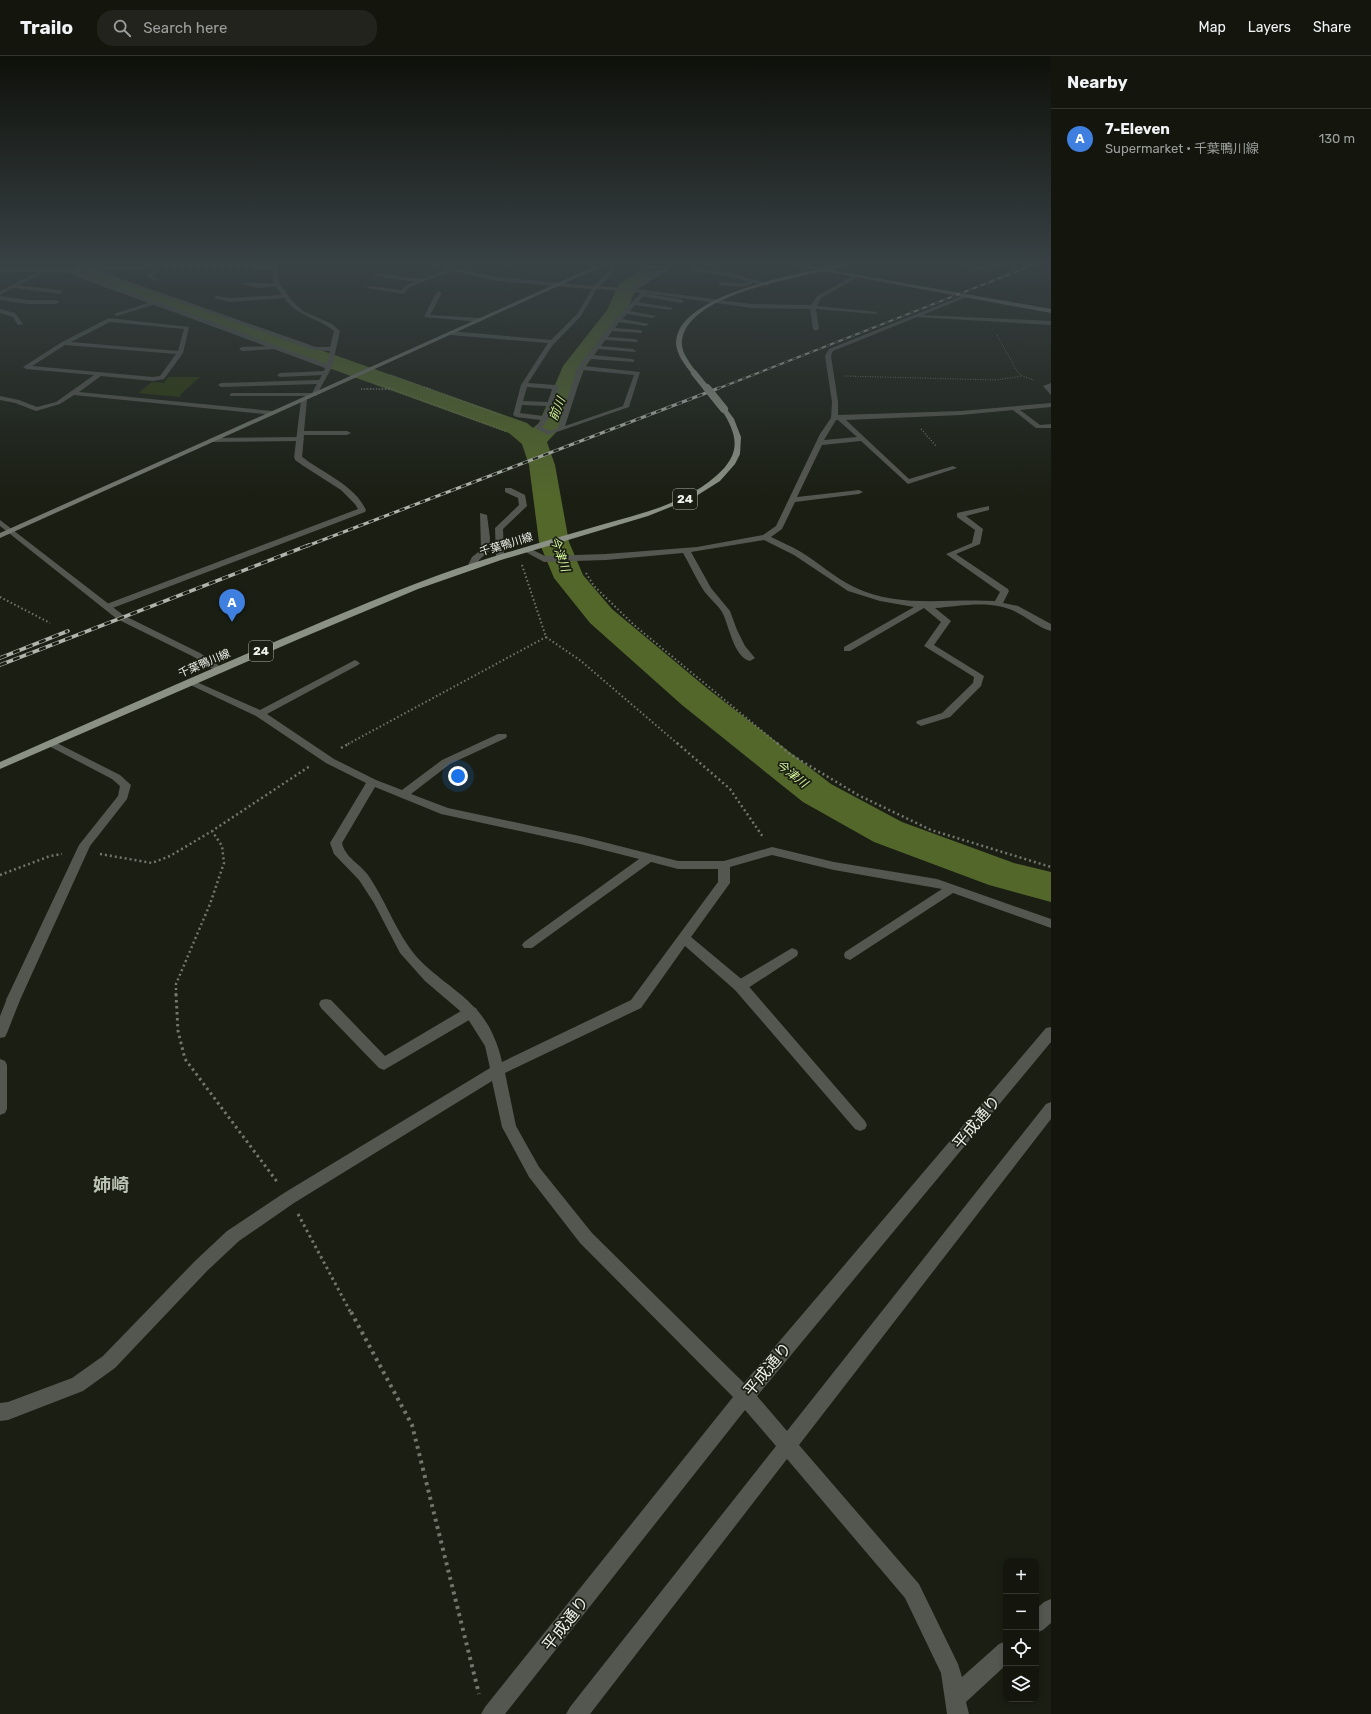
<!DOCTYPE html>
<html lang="en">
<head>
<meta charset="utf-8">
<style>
  body { margin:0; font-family:Rubik,"Noto Sans JP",sans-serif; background:#21231c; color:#f1f3f6 }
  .controls { position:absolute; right:12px; bottom:12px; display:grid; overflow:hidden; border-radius:8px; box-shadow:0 2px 6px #0003 }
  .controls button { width:36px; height:36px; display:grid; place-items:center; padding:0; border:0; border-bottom:1px solid #33352e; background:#14160e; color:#f1f3f6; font:20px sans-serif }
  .you { position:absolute; left:458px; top:720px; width:14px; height:14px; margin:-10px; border:3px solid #fff; border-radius:50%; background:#1a73e8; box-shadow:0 0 0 6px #1a73e833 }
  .badge { display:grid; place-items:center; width:26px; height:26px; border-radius:50%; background:#0b8043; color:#fff; font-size:13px; font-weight:700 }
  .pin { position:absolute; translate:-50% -33px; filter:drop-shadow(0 1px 2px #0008) }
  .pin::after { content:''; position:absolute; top:21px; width:14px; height:12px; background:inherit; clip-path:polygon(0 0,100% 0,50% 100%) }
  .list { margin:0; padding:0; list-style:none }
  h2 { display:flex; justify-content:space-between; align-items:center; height:52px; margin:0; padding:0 16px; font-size:17px }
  h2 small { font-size:13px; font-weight:400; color:#9d9f9e }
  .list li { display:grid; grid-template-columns:26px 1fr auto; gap:12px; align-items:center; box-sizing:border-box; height:60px; padding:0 16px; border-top:1px solid #33352e }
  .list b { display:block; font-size:15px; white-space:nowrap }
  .list p { margin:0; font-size:13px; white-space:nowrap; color:#9d9f9e }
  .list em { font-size:13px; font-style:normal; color:#9d9f9e }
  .icon { flex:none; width:22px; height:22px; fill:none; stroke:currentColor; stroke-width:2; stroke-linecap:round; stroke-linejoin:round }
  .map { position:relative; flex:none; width:1051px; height:1658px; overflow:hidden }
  header { display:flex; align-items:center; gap:24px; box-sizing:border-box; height:56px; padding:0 20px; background:#14160e; border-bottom:1px solid #33352e }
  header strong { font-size:19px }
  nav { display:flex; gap:22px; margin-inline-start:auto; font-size:14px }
  .search { width:280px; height:36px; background:#21231c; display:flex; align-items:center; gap:10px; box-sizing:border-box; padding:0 14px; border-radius:16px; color:#9d9f9e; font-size:15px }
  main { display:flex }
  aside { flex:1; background:#14160e }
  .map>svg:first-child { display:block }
</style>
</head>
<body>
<header>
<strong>Trailo</strong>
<div class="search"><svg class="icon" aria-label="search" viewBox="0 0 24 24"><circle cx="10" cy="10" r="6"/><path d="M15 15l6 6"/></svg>Search here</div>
<nav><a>Map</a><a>Layers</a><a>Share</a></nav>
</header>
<main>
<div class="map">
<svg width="1051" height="1658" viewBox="0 0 1051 1658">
  <rect width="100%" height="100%" fill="#1a1e13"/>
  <polygon fill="#2c3a0c" points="168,321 200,321 182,337 180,341 138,337 152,326 164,327"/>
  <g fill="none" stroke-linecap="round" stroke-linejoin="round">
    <polygon fill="#53672b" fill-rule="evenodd" points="73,209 91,209 91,213 527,367 533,372 539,367 563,310 607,254 619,228 649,209 671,209 669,213 635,235 627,255 585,311 562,370 547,386 555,409 569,486 583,519 612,553 708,633 831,728 902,766 1014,807 1051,816 1051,846 989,829 874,786 803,746 682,649 590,567 554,522 539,486 529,409 522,388 509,377 74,220 72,216"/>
    <g stroke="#72766c" stroke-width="1" stroke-dasharray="1 1.5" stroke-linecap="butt">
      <polyline points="997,279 1017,315 1022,320 1034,324"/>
      <polyline points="391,319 430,333"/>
      <polyline points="845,320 996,324 1022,320"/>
      <polyline points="375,327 392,333"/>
      <polyline points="361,333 390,333"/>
    </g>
    <g stroke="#72766c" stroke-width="1.5" stroke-dasharray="1 2" stroke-linecap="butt">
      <polyline points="389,332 505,375"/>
      <polyline points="427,332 501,359"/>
      <polyline points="361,333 390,333"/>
      <polyline points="921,373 936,390"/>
    </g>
    <g stroke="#72766c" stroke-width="2" stroke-dasharray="1.5 2.5" stroke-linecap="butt">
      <polyline points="522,509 546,581 581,605 678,688"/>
      <polyline points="586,517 594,530 634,569 778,688"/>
      <polyline points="0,541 50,567"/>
      <polyline points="348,688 546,581"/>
    </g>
    <g stroke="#72766c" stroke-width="2.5" stroke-dasharray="2 3" stroke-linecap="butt">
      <polyline points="677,687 730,733 763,781"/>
      <polyline points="777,687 790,698 858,739 931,774 1051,811"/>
      <polyline points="341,692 350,687"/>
      <polyline points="100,798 152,807 170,800 212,775 310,710"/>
      <polyline points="0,819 50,800 62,798"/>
      <polyline points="176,939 176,928 210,848 224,807 222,790 212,775"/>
    </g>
    <g stroke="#72766c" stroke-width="3" stroke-dasharray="2.5 3.5" stroke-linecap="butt">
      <polyline points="176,938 178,975 185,1003 278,1127"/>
      <polyline points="298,1158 351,1257"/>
    </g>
    <polyline stroke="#72766c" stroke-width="4" stroke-dasharray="3 4.5" stroke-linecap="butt" points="351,1256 412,1369 479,1638"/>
    <g fill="#545650" fill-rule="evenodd">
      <polygon points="693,212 726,216 769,228 766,230 754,227 743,231 720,229 718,226 743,227 751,226 726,220 691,215"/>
      <polygon points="13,229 60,234 63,236 60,238 15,232"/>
      <polygon points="642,237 681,243 684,245 681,247 640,240"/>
      <polygon points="0,240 28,244 56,244 59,246 56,248 28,248 0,244"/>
      <polygon points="154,245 156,248 117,260 114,258"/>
      <polygon points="0,253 15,257 23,268 18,269 13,261 0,257"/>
      <polygon points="275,290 277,291 277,293 242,295 239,293 242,291"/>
      <polygon points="300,381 304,383 303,385 212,386 208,384 212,382"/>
      <path d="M295,400H301C322,417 354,428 366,454L365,456L110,553H104V549L358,453L355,448L341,434L302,409L295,404Z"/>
      <polygon points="51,684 120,719 131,729 127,743 90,790 20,944 18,948 13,949 8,948 6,944 79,789 118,740 120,730 112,723 47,689 46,687"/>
      <polygon points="792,892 797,894 798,897 797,900 745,934 740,935 735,934 733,930 735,926"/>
      <polygon points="326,943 331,944 385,1000 466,952 471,951 476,952 478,956 476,960 384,1014 379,1012 321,952 319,948 321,944"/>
    </g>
    <g fill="#545650" fill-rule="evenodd">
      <path d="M279,209L277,211L278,225L292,245L303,255L332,268L340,275L332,311L316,340H230V338L232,337H312L317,328L221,331L218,329L221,327L319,324L322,319L280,321L277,319L280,317L324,315L325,312L74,219L72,217L44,216L0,239V235L38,216H0V212L74,213L120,210ZM153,213L147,220L154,225L157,223L153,220L159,213H272L274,227C266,228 245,225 241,228L259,232L276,230L282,239L230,242L216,240L213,242L230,246L284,242C298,261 317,261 334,275L330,291H316L99,215ZM92,215L313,294L330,295L327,308L77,216Z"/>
      <path d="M431,209H440L497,221L594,230L610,214V209H616L615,215L600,230L631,233L667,209H673L637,233L751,248L811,249L817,240L856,218L858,221L821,242L817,250L878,256L875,258L816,253L819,273L816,275L813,273L810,253L751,252L646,237L638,246L673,252L670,254L635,249L630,255L656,260L653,262L627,258L622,263L649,268L646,270L619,266L615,272L640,274L642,275V277L612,275L608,281L635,283L638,285L637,286L605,284L601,290L633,293L636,295L635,296L598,293L593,299L632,303L634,304V306L590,303L584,310L640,316L629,351L548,379L535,372L541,364L516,361L513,359L521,329L548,287L450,279L447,277L450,275L551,284L577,258L592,233L497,225L452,215L410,231L403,238L366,232L369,230L402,234L406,229L415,226L374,220L376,217L421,223L447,214ZM597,233L641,237L616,263L578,310L557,373L549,375L542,371L549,362L559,331L556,329L528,327L552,290L581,260ZM583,314L634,319L623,350L565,370ZM527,331L552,333L548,346L523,345ZM522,349L547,350L543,360L520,357Z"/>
      <polygon points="960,209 989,212 998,209 1006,209 989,216"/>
      <polygon points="439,235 442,237 430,259 480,262 483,264 480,266 424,261 436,237"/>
      <path d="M964,239L969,240L923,259L1051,265V269L917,261L833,295L831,300L838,346V359L961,355L1051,347V351L1020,354L1040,369L1051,368V372H1036L1013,354L961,359L846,364L909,423L953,410L957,412L908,428L861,385L822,389L797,441L859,434L863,436L859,438L795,446L782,473L771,481C781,486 791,490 801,496C819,507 835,522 854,531C899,553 948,542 995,545L1000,536L946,498L972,487L975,474L957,461V457L989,450V454L966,460L983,473L980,488L956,498L1008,533L1009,535L1003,547L1018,550L1051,568V575C1037,571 1026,560 1012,554C989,544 959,550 935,552L951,565L934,589L984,620L981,630L950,661L921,670L916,667L917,665L942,657L973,627L974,621L924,590L941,566L924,552L850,595H844V591L914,551L880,545L848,535L794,499L764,484L691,496L711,532L730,555L737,574L745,590L755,602L750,605C733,601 729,568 722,556C717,548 709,542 704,535C696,523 690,509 683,497L606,504L544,506L522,494L526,492H529L545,500L606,498L697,491L763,479L776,470L820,378L831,362L832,346L825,300L829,293ZM836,364H838L857,381L824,384Z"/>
      <path d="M109,262L189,271L183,297L164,323L153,325L101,320L79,336L273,355L276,357L273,359L74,339L60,348L36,355L15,347L0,344V340L19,344L37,351L56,346L94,319L26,313L23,311L62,286ZM110,266L184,273L178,295L71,286ZM65,289L176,298L160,320L153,321L32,310Z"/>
      <polygon points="1051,327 1051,339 1043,330"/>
      <polygon points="304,342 307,344 304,375 347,375 351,377 347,379 304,379 302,402 298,404 294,402 301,344"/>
      <polygon points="505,432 511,432 525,439 527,450 503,473 504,501 500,504 496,501 495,472 519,449 518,442 505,436"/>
      <polygon points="480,457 487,459 490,482 489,495 479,504 474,513 471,514 467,511 472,501 481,494"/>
      <polygon points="0,464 123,559 200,597 224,613 222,615 216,615 194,601 117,563 0,470"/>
      <path d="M355,604L360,607L358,609L267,658L334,703L376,724L402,734L442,704L498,678H506L507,680L506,682L450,708L411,738L448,752L580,780L678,805H724L772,791L834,806L937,823L1051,863V872L953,837L850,904L845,902L844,899L845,896L942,833L834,814L772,799L730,811V827L691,881L745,926L865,1065L867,1069L865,1073L860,1075L855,1073L735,934L685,890L641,952L505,1017L516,1070L539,1111L592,1177L744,1327L1046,972L1051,971V986L757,1340L787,1375L1046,1048L1051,1046V1063L799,1389L919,1528L958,1608L962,1621L999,1588L1006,1585V1609L966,1646L969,1658H947L941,1617L905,1542L787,1403L590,1658H566L570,1651L776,1390L745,1354L505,1658H481L485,1651L733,1341L580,1187L529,1121L502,1071L492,1025L294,1147L239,1185L207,1215L115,1312L83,1335L8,1364L0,1365V1347L8,1346L72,1322L103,1300L195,1205L227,1175L284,1137L490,1012L485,990L466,960L425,925L400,897L374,847L359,824L334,798L330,787L366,727L326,707L256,660L184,626L189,623L192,624L260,654ZM375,731L441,758L580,788L639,803L524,886L522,889L524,892H532L651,806L678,813H718V826L631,944L502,1006C498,987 489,966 475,952C455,930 426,916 409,891C393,868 384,842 368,819C360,808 345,801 342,787Z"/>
      <polygon points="13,939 18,940 20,944 7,977 5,981 0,982 0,960 8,940"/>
      <polygon points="0,1003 5,1005 7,1009 7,1053 5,1057 0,1059"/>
      <polygon points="1051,1543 1051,1567 1043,1574 1036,1577 1036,1553 1044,1546"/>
    </g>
    <g fill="#73776e" fill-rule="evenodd">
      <polygon points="598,209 605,209 0,482 0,477"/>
      <polygon points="791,209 802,209 1051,253 1051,257"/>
    </g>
    <g fill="#8c9185" fill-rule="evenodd">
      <path d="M836,209H845C835,215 818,216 806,219C773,227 688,243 682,284C680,296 691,308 697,317L692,318C685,309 676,298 676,286C678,238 799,218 836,209Z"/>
      <path d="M722,352H726L734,363L741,381L740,398L735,408L720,425L693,442L648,460L501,504L418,533L299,583L0,713V706C86,668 172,630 258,593C317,568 376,542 436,520C485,502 536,488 587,473C630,460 681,451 716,420C742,398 738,379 721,353Z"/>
    </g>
    <g stroke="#b0b4ac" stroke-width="2">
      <polyline id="rail-far2" points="717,333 1033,209"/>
    </g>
    <g stroke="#b0b4ac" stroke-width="3">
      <polyline id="rail-far1" points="307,490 719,332"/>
    </g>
    <g stroke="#b0b4ac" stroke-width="3.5">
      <g id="rail">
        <polyline points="0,602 68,575"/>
        <polyline points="0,609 309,489"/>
      </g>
    </g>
    <use href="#rail-far2" stroke="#1a1e13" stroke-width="1.5" stroke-dasharray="4.5" stroke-linecap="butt"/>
    <use href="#rail-far1" stroke="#1a1e13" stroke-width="2" stroke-dasharray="5.5" stroke-linecap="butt"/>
    <use href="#rail" stroke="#1a1e13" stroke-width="2.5" stroke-dasharray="7" stroke-linecap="butt"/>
    <polyline stroke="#8c9185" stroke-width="6" points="694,317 707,333"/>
    <polyline stroke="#8c9185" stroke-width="8" points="707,332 724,353"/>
  </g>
  <linearGradient id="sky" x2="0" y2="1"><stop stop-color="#0e100a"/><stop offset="0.47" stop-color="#384144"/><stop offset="1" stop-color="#384144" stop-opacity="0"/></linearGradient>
  <rect width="1051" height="441" fill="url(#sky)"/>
  <g text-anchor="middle" stroke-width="3.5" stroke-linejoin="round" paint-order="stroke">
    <g font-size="11" fill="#edf0e9" stroke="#1a1e13">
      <text transform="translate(506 488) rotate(-17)" y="4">千葉鴨川線</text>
      <text transform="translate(204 607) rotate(-23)" y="4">千葉鴨川線</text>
    </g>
    <g font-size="12" font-style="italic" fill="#d2f29a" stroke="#1a1e13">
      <text transform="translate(557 353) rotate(-68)" y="4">前川</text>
      <text transform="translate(560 498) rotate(71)" y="4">今津川</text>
      <text transform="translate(792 718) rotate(38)" y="4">今津川</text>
    </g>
    <g fill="#1a1e13" stroke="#aeb1a9" stroke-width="1">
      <rect x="673" y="433" width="24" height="20" rx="3"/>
      <rect x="249" y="585" width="24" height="20" rx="3"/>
    </g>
    <g font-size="12" font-weight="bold" fill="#edf0e9">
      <text x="685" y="447">24</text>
      <text x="261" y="599">24</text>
    </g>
    <g font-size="16" fill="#edf0e9" stroke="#1a1e13">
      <text transform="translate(976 1066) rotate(-50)" y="6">平成通り</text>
      <text transform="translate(767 1313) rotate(-50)" y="6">平成通り</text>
      <text transform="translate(565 1567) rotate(-52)" y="6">平成通り</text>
    </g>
    <g font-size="18" font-weight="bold" fill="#bdc3b5" stroke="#1a1e13">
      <text x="111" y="1135">姉崎</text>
    </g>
  </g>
</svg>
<div class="controls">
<button>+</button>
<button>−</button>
<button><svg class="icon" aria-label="locate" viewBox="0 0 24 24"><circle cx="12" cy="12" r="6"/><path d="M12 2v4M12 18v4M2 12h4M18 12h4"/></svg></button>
<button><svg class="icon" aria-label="layers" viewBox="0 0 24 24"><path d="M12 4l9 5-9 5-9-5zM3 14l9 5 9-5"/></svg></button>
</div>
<div class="you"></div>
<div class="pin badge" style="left:232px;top:566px;background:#3f7fe0">A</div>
</div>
<aside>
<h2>Nearby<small></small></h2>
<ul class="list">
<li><span class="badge" style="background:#3f7fe0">A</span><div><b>7-Eleven</b><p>Supermarket · 千葉鴨川線</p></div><em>130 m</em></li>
</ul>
</aside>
</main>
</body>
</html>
